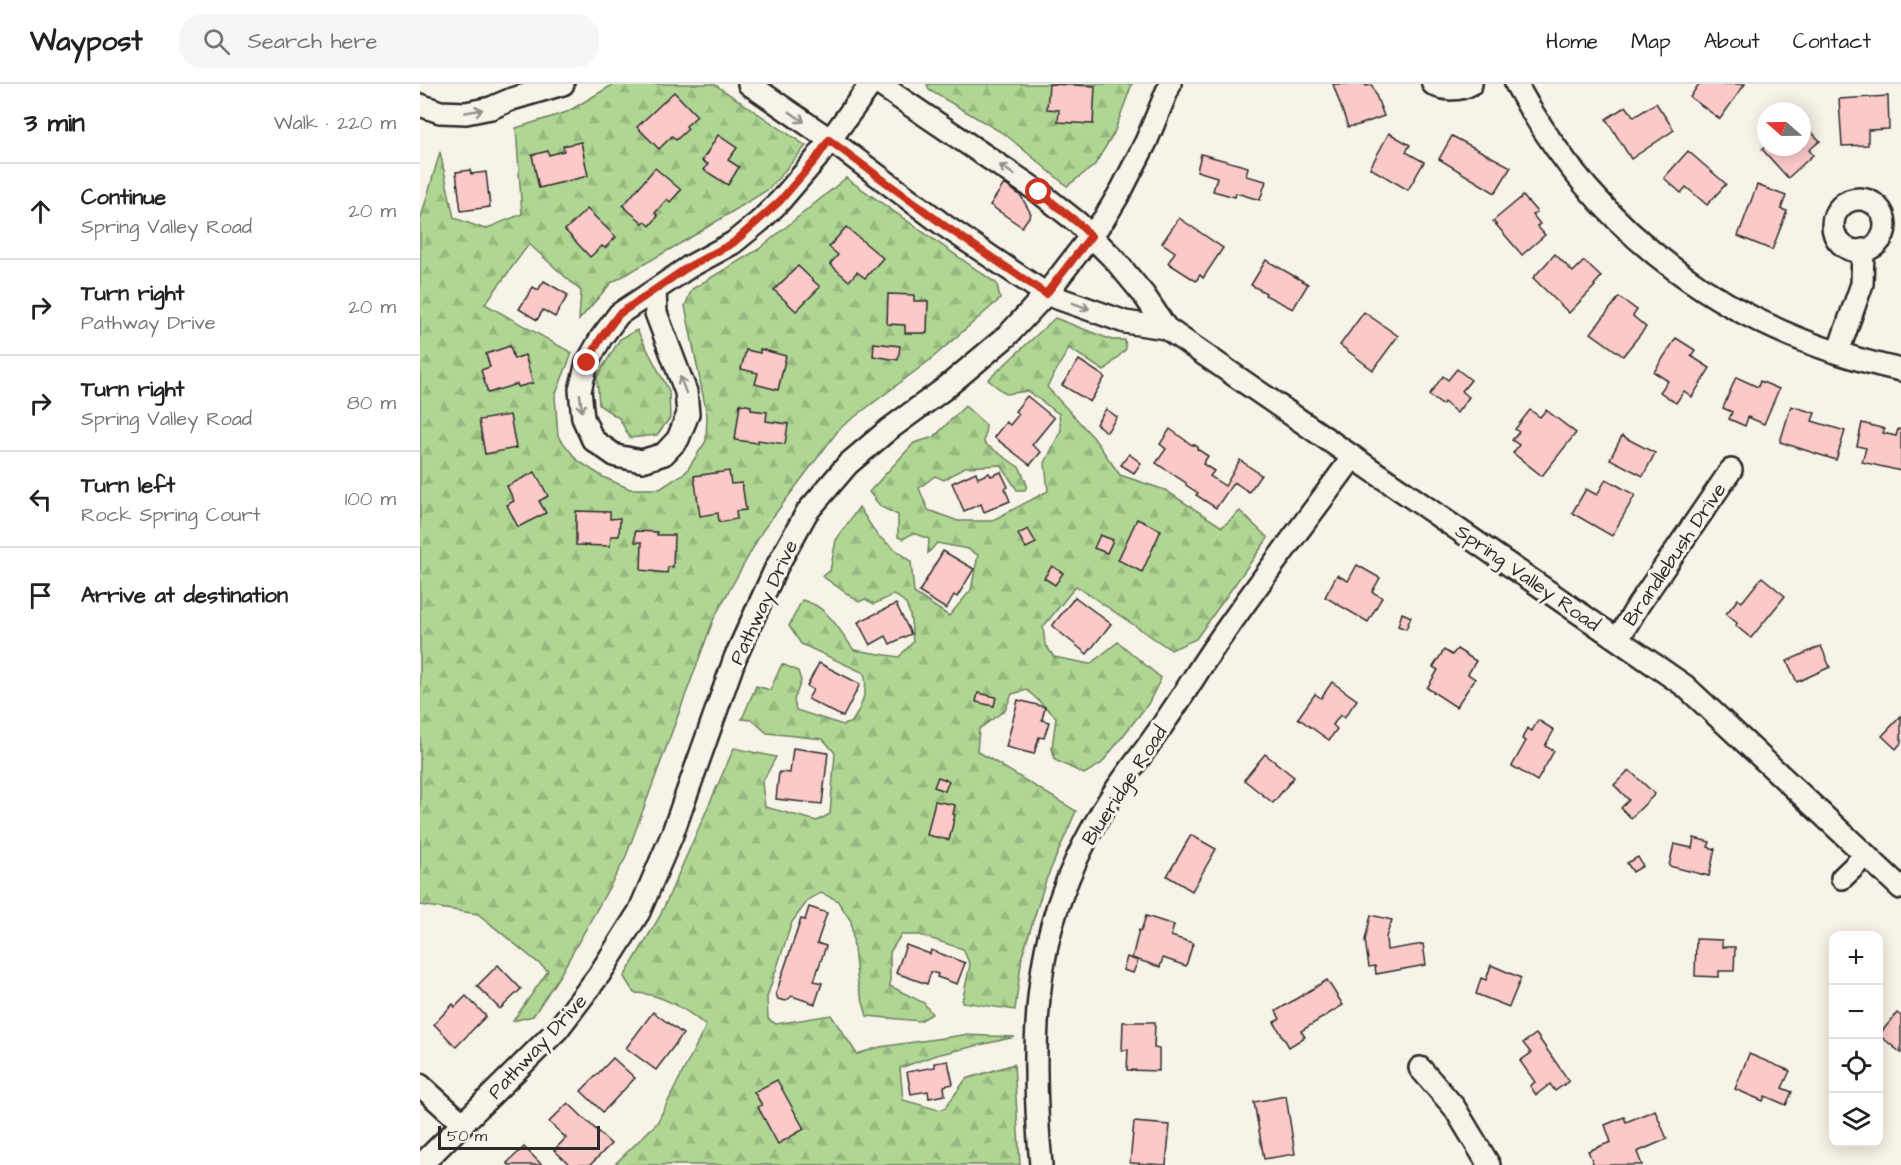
<!DOCTYPE html>
<html lang="en">
<head>
<meta charset="utf-8">
<style>
  body { margin:0; font-family:"Architects Daughter",sans-serif; background:#f6f6f6; color:#222 }
  .controls { position:absolute; right:18px; bottom:18px; display:grid; overflow:hidden; border-radius:12px; box-shadow:0 3px 15px #0003 }
  .controls button { width:54px; height:54px; display:grid; place-items:center; padding:0; border:0; border-bottom:2px solid #e0e0e0; background:#fff; color:#222; font:30px sans-serif }
  .compass { position:absolute; left:1337px; top:18px; width:54px; height:54px; border-radius:50%; background:#fff; box-shadow:0 3px 15px #0003; rotate:290deg }
  .scale { position:absolute; left:18px; bottom:15px; width:162px; box-sizing:border-box; padding-left:6px; border:3px solid #2b2b2b; border-top:0; font-size:16px; line-height:21px; white-space:nowrap; color:#2b2b2b; -webkit-text-stroke:4px #f7f3e8; paint-order:stroke }
  .stop { position:absolute; width:18px; height:18px; margin:-14px; border:4px solid #c8321e; border-radius:50%; background:#fff }
  .stop.end { background:#c8321e; border-color:#fff; box-shadow:0 2px 6px #0008 }
  .list { margin:0; padding:0; list-style:none }
  h2 { display:flex; justify-content:space-between; align-items:center; height:78px; margin:0; padding:0 24px; font-size:26px }
  h2 small { font-size:20px; font-weight:400; color:#767676 }
  .list li { display:grid; grid-template-columns:39px 1fr auto; gap:18px; align-items:center; box-sizing:border-box; height:96px; padding:0 24px; border-top:2px solid #e0e0e0 }
  .list b { display:block; font-size:22px; white-space:nowrap }
  .list p { margin:0; font-size:20px; white-space:nowrap; color:#767676 }
  .list em { font-size:20px; font-style:normal; color:#767676 }
  .icon { flex:none; width:33px; height:33px; fill:none; stroke:currentColor; stroke-width:2; stroke-linecap:round; stroke-linejoin:round }
  .map { position:relative; flex:none; width:1481px; height:1081px; overflow:hidden }
  header { display:flex; align-items:center; gap:36px; box-sizing:border-box; height:84px; padding:0 30px; background:#fff; border-bottom:2px solid #e0e0e0 }
  header strong { font-size:28px }
  nav { display:flex; gap:33px; margin-inline-start:auto; font-size:21px }
  .search { width:420px; height:54px; background:#f6f6f6; display:flex; align-items:center; gap:15px; box-sizing:border-box; padding:0 21px; border-radius:24px; color:#767676; font-size:22px }
  main { display:flex }
  aside { flex:1; background:#fff }
  .map>svg:first-child { display:block }
</style>
</head>
<body>
<header>
<strong>Waypost</strong>
<div class="search"><svg class="icon" aria-label="search" viewBox="0 0 24 24"><circle cx="10" cy="10" r="6"/><path d="M15 15l6 6"/></svg>Search here</div>
<nav><a>Home</a><a>Map</a><a>About</a><a>Contact</a></nav>
</header>
<main>
<aside>
<h2>3 min<small>Walk · 220 m</small></h2>
<ul class="list">
<li><svg class="icon" aria-label="ahead" viewBox="0 0 24 24"><path d="M12 20V5M6 11l6-6 6 6"/></svg><div><b>Continue</b><p>Spring Valley Road</p></div><em>20 m</em></li>
<li><svg class="icon" aria-label="right" viewBox="0 0 24 24"><path d="M7 20v-9h11M14 6l5 5-5 5"/></svg><div><b>Turn right</b><p>Pathway Drive</p></div><em>20 m</em></li>
<li><svg class="icon" aria-label="right" viewBox="0 0 24 24"><path d="M7 20v-9h11M14 6l5 5-5 5"/></svg><div><b>Turn right</b><p>Spring Valley Road</p></div><em>80 m</em></li>
<li><svg class="icon" aria-label="left" viewBox="0 0 24 24"><path d="M17 20v-9H6M10 6l-5 5 5 5"/></svg><div><b>Turn left</b><p>Rock Spring Court</p></div><em>100 m</em></li>
<li><svg class="icon" aria-label="arrive" viewBox="0 0 24 24"><path d="M6 21V4h12l-3 4 3 4H6"/></svg><div><b>Arrive at destination</b></div></li>
</ul>
</aside>
<div class="map">
<svg width="1481" height="1081" viewBox="0 0 1481 1081">
  <defs>
    <pattern id="forest-firs" width="22" height="20" patternUnits="userSpaceOnUse" patternTransform="scale(1.5)"><rect width="22" height="20" fill="#afd693"/><path d="M5 1l3.5 6h-7zM16 11l3.5 6h-7z" fill="#97b87f"/></pattern>
  </defs>
  <rect width="100%" height="100%" fill="#f7f3e8"/>
  <filter id="ink" filterUnits="userSpaceOnUse"><feTurbulence type="fractalNoise" baseFrequency=".0167" numOctaves="2"/><feDisplacementMap in="SourceGraphic" scale="12" xChannelSelector="R" yChannelSelector="G"/><feConvolveMatrix kernelMatrix="1 2 1 2 8 2 1 2 1" color-interpolation-filters="sRGB"/></filter>
  <g filter="url(#ink)">
    <g fill="url(#forest-firs)" stroke="#6d805f" stroke-width="1.5">
      <polygon points="194,0 294,0 386,62 349,105 268,155 191,199 159,236 161,207 109,160 65,220 152,269 135,312 138,352 157,376 183,393 210,405 240,405 266,388 286,357 287,331 265,222 272,205 339,165 426,94 577,200 580,215 510,276 420,344 343,446 294,534 205,775 140,891 113,932 93,937 128,887 58,830 0,821 0,137 20,68 34,134 65,145 102,130 96,44 147,28"/>
      <polygon points="507,0 712,0 694,49 674,82 647,102 586,51 509,6"/>
      <path d="M635,234L692,256H705L706,265L684,287L649,264L627,303L673,353L700,391L745,406L802,443L820,427L848,454L776,555L751,566L656,502L623,543L625,560L634,573L670,580L698,558L741,594L728,620L681,680L664,690L635,676L632,664L636,633L607,606L592,610L585,626L559,645L557,667L656,727L626,796L602,872L595,926L542,918L550,881L543,865L500,851H481L470,868V902L504,919L512,930L500,937L447,932L438,901L431,837L417,816L401,809L389,815L372,838L347,913L348,935L356,940L411,931L437,970L460,963L543,951L595,953L516,971L480,984L483,1016L519,1026L525,1024L546,995L594,980L600,1081H194L237,1039L286,942C268,926 238,908 214,909L204,893L240,832L314,664L356,673L342,699L345,723L397,737L410,730L415,669L403,655L347,649L332,636L322,635L336,602L350,606L362,580L378,587L381,597L374,616L376,626L423,641L432,638C441,624 449,606 444,589L381,560L369,542L382,516C408,522 419,546 434,566L479,573L493,558C491,541 493,516 473,511L454,520L445,515L439,518L402,492L410,487L416,456L439,423L457,451L491,478L494,509L529,532L551,506L558,471L548,465L517,459L508,469L509,455L493,449L483,455L478,453V431L461,423L449,408L494,359L514,353L545,322L566,341L564,359L600,384L607,401L605,406H597L581,381L545,383L524,396L515,392L499,404L508,426L538,437H571L628,407L625,379L641,346L639,330L608,307L586,310L568,296Z"/>
      <polygon points="217,246 249,307 250,334 237,351 210,354 199,334 179,321 177,293 200,255"/>
    </g>
    <g fill="#fac9c8" stroke="#2b2b2b" stroke-width="1.5">
      <polygon points="629,0 675,2 673,40 638,38 639,26 627,25"/>
      <polygon points="913,0 945,0 946,2 952,1 964,32 939,41 928,43"/>
      <polygon points="1279,0 1325,0 1300,35 1270,13"/>
      <polygon points="254,8 277,32 266,42 268,45 256,56 252,52 239,65 217,43"/>
      <polygon points="1468,12 1469,45 1448,46 1448,61 1422,62 1419,15"/>
      <polygon points="1236,19 1254,46 1211,75 1186,35 1206,22 1214,33"/>
      <polygon points="1382,38 1400,57 1389,66 1393,71 1368,94 1342,65 1346,62 1346,63 1382,63"/>
      <polygon points="969,49 990,61 986,68 1004,78 988,106 950,84"/>
      <polygon points="298,51 317,64 308,76 319,83 308,101 284,86 288,80 282,77"/>
      <polygon points="1032,52 1091,83 1075,109 1019,75"/>
      <polygon points="161,58 168,92 119,104 112,71 128,67 129,71 144,67 143,62"/>
      <polygon points="1268,67 1306,100 1287,121 1266,103 1261,109 1244,94"/>
      <polygon points="781,70 828,83 826,92 846,97 840,116 816,109 815,113 793,107 797,93 777,87"/>
      <polygon points="235,84 261,106 250,118 247,115 235,129 238,132 230,142 225,137 223,139 203,122"/>
      <polygon points="50,86 51,90 66,88 70,123 41,127 36,88"/>
      <polygon points="584,100 601,112 611,130 602,143 570,121"/>
      <polygon points="1337,101 1366,112 1361,125 1367,127 1352,166 1318,152"/>
      <polygon points="1103,112 1117,128 1113,131 1120,140 1117,142 1125,151 1102,171 1073,137"/>
      <polygon points="167,125 196,153 185,164 182,162 170,173 145,146"/>
      <polygon points="759,134 803,164 783,194 780,191 776,197 748,179 755,168 742,159"/>
      <polygon points="426,143 463,174 445,194 437,188 429,197 410,180 418,171 409,163"/>
      <polygon points="1135,170 1153,188 1164,177 1181,193 1174,201 1175,202 1149,229 1113,194"/>
      <polygon points="846,176 888,200 873,225 845,211 846,209 831,201"/>
      <polygon points="378,182 400,203 376,227 354,206"/>
      <polygon points="124,197 148,211 135,233 123,226 117,236 99,225 113,203 118,206"/>
      <polygon points="468,210 494,211 494,217 508,217 507,249 485,249 485,241 467,240"/>
      <polygon points="1199,213 1217,226 1213,232 1226,243 1203,272 1171,249"/>
      <polygon points="944,228 978,252 953,286 920,261"/>
      <polygon points="1256,254 1275,266 1271,272 1290,284 1272,313 1264,307 1256,319 1240,308 1248,297 1234,288"/>
      <polygon points="454,259 480,262 478,276 453,272"/>
      <polygon points="90,262 94,275 105,271 113,299 98,303 97,300 68,309 61,286 70,283 66,270"/>
      <polygon points="340,265 366,272 358,306 335,300 338,289 321,285 326,266 340,269"/>
      <polygon points="659,276 685,293 670,318 642,301"/>
      <polygon points="1037,285 1051,296 1042,307 1049,313 1037,329 1024,318 1022,321 1009,311 1023,292 1028,296"/>
      <polygon points="1316,293 1338,303 1340,297 1359,305 1344,340 1328,333 1325,342 1309,335 1312,328 1303,324"/>
      <polygon points="607,312 634,334 612,361 621,368 610,381 574,353 586,338 590,341 599,330 595,327"/>
      <polygon points="320,320 331,322 331,326 347,328 346,337 368,340 365,360 338,356 338,359 315,356"/>
      <polygon points="1371,322 1395,329 1392,337 1425,347 1416,376 1360,358"/>
      <polygon points="686,325 697,333 687,348 676,340"/>
      <polygon points="1110,326 1120,333 1126,326 1156,349 1122,392 1093,369 1099,361 1092,356 1099,348 1095,345"/>
      <polygon points="90,331 96,364 65,370 59,336"/>
      <polygon points="1442,339 1465,345 1463,349 1476,352 1478,345 1481,346 1481,387 1442,378 1446,364 1437,362"/>
      <polygon points="750,345 772,361 773,360 778,363 777,365 788,372 783,380 794,387 790,392 805,402 820,376 841,391 829,408 814,398 796,424 776,411 778,409 766,401 766,399 736,379 746,365 740,360"/>
      <polygon points="1202,352 1235,369 1223,392 1190,375"/>
      <polygon points="709,370 721,379 714,389 701,381"/>
      <polygon points="309,387 311,400 322,399 326,426 316,427 317,435 299,438 298,429 280,432 274,392"/>
      <polygon points="115,388 128,412 119,417 126,429 98,443 87,421 94,417 87,402"/>
      <polygon points="556,388 558,394 569,389 571,392 581,388 588,403 585,405 590,417 564,428 561,420 544,427 532,399"/>
      <polygon points="1186,395 1215,411 1192,452 1152,429 1166,405 1177,411"/>
      <polygon points="156,427 190,428 190,435 200,434 199,452 191,452 190,462 156,461"/>
      <polygon points="717,435 741,446 722,488 698,476"/>
      <polygon points="608,445 616,459 606,464 598,450"/>
      <polygon points="215,447 237,448 237,451 254,451 253,483 248,483 247,489 221,486 222,458 215,458"/>
      <polygon points="680,451 693,456 687,469 674,464"/>
      <polygon points="523,467 554,485 537,513 534,511 526,525 499,508"/>
      <polygon points="937,481 960,494 952,508 962,513 948,538 905,513 917,491 928,497"/>
      <polygon points="632,482 643,489 635,501 624,494"/>
      <polygon points="1342,493 1365,512 1331,554 1316,542 1317,539 1306,530 1318,515 1322,518"/>
      <polygon points="655,513 691,540 667,570 632,542"/>
      <polygon points="476,520 491,550 470,560 466,552 450,561 438,538"/>
      <polygon points="982,529 991,533 986,545 978,542"/>
      <polygon points="1401,562 1410,583 1377,598 1367,577"/>
      <polygon points="1037,565 1056,577 1048,590 1055,595 1036,623 1007,604 1018,586 1013,583 1024,566 1032,571"/>
      <polygon points="399,579 440,600 423,633 388,615 393,606 387,602"/>
      <polygon points="912,598 937,616 924,634 920,631 913,641 917,645 909,656 878,634 895,610 901,614"/>
      <polygon points="558,609 576,613 574,622 556,618"/>
      <polygon points="598,616 625,623 622,636 629,638 624,654 619,653 614,670 586,663"/>
      <polygon points="1481,632 1481,659 1476,665 1462,652"/>
      <polygon points="1118,636 1134,646 1125,662 1134,667 1117,697 1092,682 1106,657 1102,655 1107,644 1112,647"/>
      <polygon points="373,664 408,669 402,720 356,715 359,688 370,689"/>
      <polygon points="845,670 874,693 853,719 824,696"/>
      <polygon points="1209,686 1235,710 1211,734 1201,724 1209,716 1194,701"/>
      <polygon points="518,693 529,697 525,707 514,703"/>
      <polygon points="515,717 535,721 533,730 535,731 529,756 507,751"/>
      <polygon points="771,751 796,765 772,807 747,792"/>
      <polygon points="1274,754 1290,758 1288,763 1295,765 1289,792 1249,782 1254,760 1272,764"/>
      <polygon points="1218,773 1223,782 1213,788 1207,779"/>
      <polygon points="389,823 407,829 397,859 406,862 394,897 402,899 395,920 372,912 366,917 358,915 356,910 361,894 381,835 385,836"/>
      <polygon points="951,831 972,836 966,853 967,866 1003,860 1006,881 956,890 955,882 949,883 945,856"/>
      <polygon points="726,832 754,841 751,852 773,859 766,882 743,874 740,883 712,874 719,846 721,847"/>
      <polygon points="1276,855 1302,856 1302,863 1315,863 1314,887 1299,887 1299,893 1275,892"/>
      <polygon points="486,861 510,870 511,866 545,879 537,900 517,893 518,890 511,888 507,900 476,889"/>
      <polygon points="707,873 718,877 713,889 703,886"/>
      <polygon points="78,881 101,905 80,925 57,902"/>
      <polygon points="1071,881 1101,894 1089,923 1056,910 1061,894 1066,896"/>
      <polygon points="907,896 923,921 881,947 885,953 869,963 854,938 860,935 856,927"/>
      <polygon points="46,912 66,932 36,963 14,940 33,920 35,923"/>
      <polygon points="233,928 263,950 236,986 206,964"/>
      <polygon points="1477,929 1481,932 1481,969 1459,951"/>
      <polygon points="703,938 735,938 734,964 739,965 739,987 707,986 708,966 702,966"/>
      <polygon points="1116,950 1149,997 1135,1007 1130,1000 1116,1011 1110,1002 1115,998 1100,977 1111,969 1103,959"/>
      <polygon points="1329,970 1370,987 1362,1004 1372,1008 1366,1021 1345,1012 1343,1017 1315,1005"/>
      <polygon points="193,974 215,994 183,1028 161,1007"/>
      <polygon points="528,977 533,1000 524,1002 525,1011 509,1014 508,1007 491,1010 487,988 515,983 514,979"/>
      <polygon points="357,996 384,1045 358,1060 338,1023 342,1021 334,1008"/>
      <polygon points="866,1012 875,1070 844,1075 834,1018"/>
      <polygon points="148,1019 191,1060 170,1081 150,1081 134,1066 146,1054 129,1038"/>
      <polygon points="1235,1026 1247,1055 1217,1068 1222,1081 1174,1081 1168,1067 1191,1058 1185,1041 1204,1033 1206,1038"/>
      <polygon points="714,1038 750,1041 746,1081 710,1079"/>
      <polygon points="104,1063 122,1081 89,1081 87,1079"/>
    </g>
    <g fill="none" stroke-linecap="round" stroke-linejoin="round">
      <g stroke="#2b2b2b" stroke-width="26">
        <g id="minor">
          <polyline points="329,0 409,55 525,142 626,210 705,238 746,244"/>
          <polyline points="459,0 619,108 658,139 695,176 724,211 746,244 1265,602 1481,804"/>
          <path d="M1013,0C1024,7 1040,6 1051,0"/>
          <path d="M1096,0C1179,153 1312,249 1481,286"/>
          <polyline points="0,21 20,28 46,29 71,24 92,15 143,0"/>
          <circle cx="1439" cy="141" r="26"/>
          <polyline points="235,206 236,229 266,308 268,330 258,355 244,370 222,377 196,372 173,356 163,334 160,306 167,279 181,254 199,230 235,206 269,183 313,159 340,137 360,117 396,75 451,0"/>
          <polyline points="1418,268 1442,200 1443,166"/>
          <polyline points="1198,555 1219,520 1311,386"/>
          <polyline points="1422,794 1446,771"/>
          <polyline points="1000,984 1034,1023 1069,1081"/>
          <polyline points="0,1001 43,1040"/>
          <polyline points="1,1081 138,945 179,891 219,828 252,751 315,574 356,484 387,428 428,380 468,346 524,305 587,252 626,210 684,135 702,105 726,58 750,0"/>
          <path d="M621,1081C614,1007 612,913 632,841C645,795 667,750 693,710C710,685 729,662 746,636C761,615 774,593 788,572C834,504 885,439 933,373"/>
        </g>
      </g>
      <use href="#minor" stroke="#f7f3e8" stroke-width="21"/>
    </g>
    <defs><path id="oneway-shaft" d="M-6 0H5M1.5-3L5.5 0L1.5 3" fill="none" stroke-width="1.6" stroke-linecap="round" stroke-linejoin="round" transform="scale(1.5)"/></defs>
    <g stroke="#918f8a">
      <use href="#oneway-shaft" transform="translate(54 27) rotate(-10)"/>
      <use href="#oneway-shaft" transform="translate(377 33) rotate(35)"/>
      <use href="#oneway-shaft" transform="translate(587 86) rotate(-146)"/>
      <use href="#oneway-shaft" transform="translate(661 222) rotate(20)"/>
      <use href="#oneway-shaft" transform="translate(263 301) rotate(-110)"/>
      <use href="#oneway-shaft" transform="translate(161 319) rotate(83)"/>
    </g>
  </g>
  <g fill="none" stroke-linecap="round" stroke-linejoin="round" filter="url(#ink)">
    <polyline stroke="#c8321e" stroke-width="8" points="167,279 181,254 199,230 268,183 313,159 360,117 396,75 409,56 525,142 626,210 671,152 658,139 619,108"/>
  </g>
  <g text-anchor="middle" stroke-width="6" stroke-linejoin="round" paint-order="stroke">
    <g font-size="20" fill="#2b2b2b" stroke="#f7f3e8">
      <text transform="translate(1254 470) rotate(-56)" y="7">Brandlebush Drive</text>
      <text transform="translate(1108 493) rotate(35)" y="7">Spring Valley Road</text>
      <text transform="translate(343 518) rotate(-65)" y="7">Pathway Drive</text>
      <text transform="translate(704 701) rotate(-57)" y="7">Blueridge Road</text>
      <text transform="translate(117 962) rotate(-47)" y="7">Pathway Drive</text>
    </g>
  </g>
</svg>
<div class="controls">
<button>+</button>
<button>−</button>
<button><svg class="icon" aria-label="locate" viewBox="0 0 24 24"><circle cx="12" cy="12" r="6"/><path d="M12 2v4M12 18v4M2 12h4M18 12h4"/></svg></button>
<button><svg class="icon" aria-label="layers" viewBox="0 0 24 24"><path d="M12 4l9 5-9 5-9-5zM3 14l9 5 9-5"/></svg></button>
</div>
<svg class="compass" viewBox="-18 -18 36 36"><path d="M0-13l5 13h-10z" fill="#e53935"/><path d="M0 13l5-13h-10z" fill="#767676"/></svg>
<div class="scale">50 m</div>
<div class="stop" style="left:619px;top:108px"></div>
<div class="stop end" style="left:167px;top:279px"></div>
</div>
</main>
</body>
</html>
